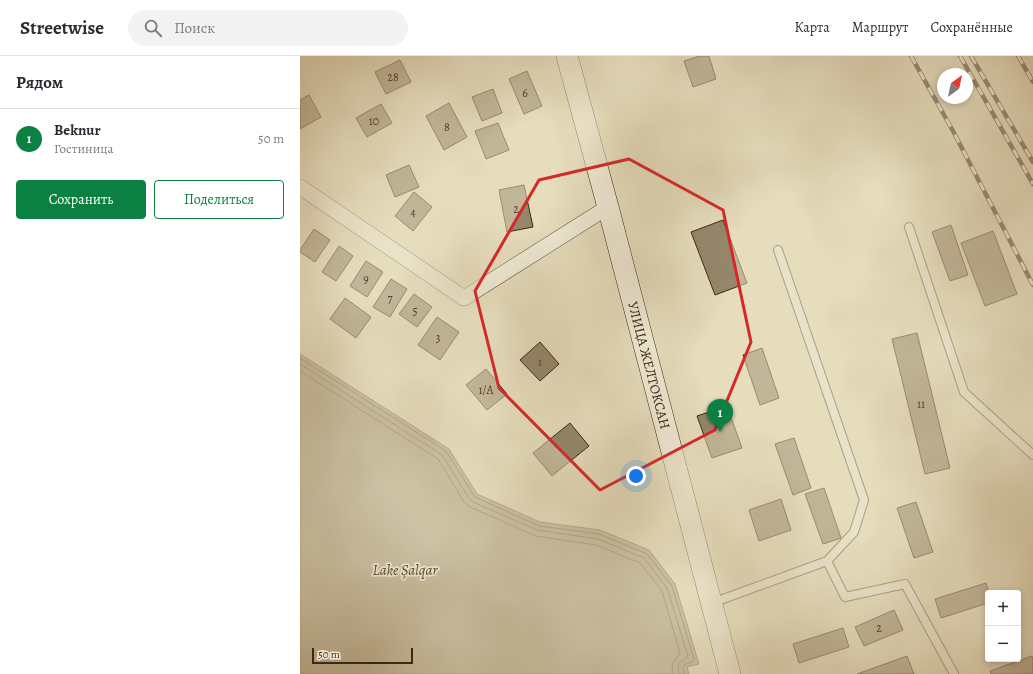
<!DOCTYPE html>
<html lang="ru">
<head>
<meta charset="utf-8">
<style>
  body { margin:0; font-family:Alegreya,serif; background:#f2f2f3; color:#2b2b33 }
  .controls { position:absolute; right:12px; bottom:12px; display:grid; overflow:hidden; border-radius:4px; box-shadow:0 2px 6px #0003 }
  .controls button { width:36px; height:36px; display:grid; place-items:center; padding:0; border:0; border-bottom:1px solid #e1e1e2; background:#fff; color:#2b2b33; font:20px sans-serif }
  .compass { position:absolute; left:637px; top:12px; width:36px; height:36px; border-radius:50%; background:#fff; box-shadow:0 2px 6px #0003; rotate:33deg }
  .scale { position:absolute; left:12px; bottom:10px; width:101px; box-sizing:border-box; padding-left:4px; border:2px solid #3b2a13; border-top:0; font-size:11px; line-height:14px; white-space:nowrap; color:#3b2a13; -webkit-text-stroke:3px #efe9d4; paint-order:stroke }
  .you { position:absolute; left:336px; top:420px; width:14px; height:14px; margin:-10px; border:3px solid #fff; border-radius:50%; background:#1a73e8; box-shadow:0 0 0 6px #1a73e833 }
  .badge { display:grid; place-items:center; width:26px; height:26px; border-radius:50%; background:#0b8043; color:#fff; font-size:13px; font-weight:700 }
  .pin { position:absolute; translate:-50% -33px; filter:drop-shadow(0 1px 2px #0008) }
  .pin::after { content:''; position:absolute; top:21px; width:14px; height:12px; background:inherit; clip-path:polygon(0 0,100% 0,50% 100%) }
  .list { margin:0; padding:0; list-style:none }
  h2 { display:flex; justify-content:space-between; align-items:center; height:52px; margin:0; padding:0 16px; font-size:17px }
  h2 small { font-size:13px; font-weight:400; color:#7c7c81 }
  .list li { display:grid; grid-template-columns:26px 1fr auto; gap:12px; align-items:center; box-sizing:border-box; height:60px; padding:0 16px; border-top:1px solid #e1e1e2 }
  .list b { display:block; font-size:15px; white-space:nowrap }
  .list p { margin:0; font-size:13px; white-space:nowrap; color:#7c7c81 }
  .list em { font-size:13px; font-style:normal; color:#7c7c81 }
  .actions { display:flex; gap:8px; padding:12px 16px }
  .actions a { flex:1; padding:9px 0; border:1px solid #0b8043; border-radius:4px; text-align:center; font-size:14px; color:#0b8043 }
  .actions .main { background:#0b8043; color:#fff }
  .icon { flex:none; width:22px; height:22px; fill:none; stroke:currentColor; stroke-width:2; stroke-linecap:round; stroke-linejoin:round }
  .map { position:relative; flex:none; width:733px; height:618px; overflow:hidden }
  header { display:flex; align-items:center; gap:24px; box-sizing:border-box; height:56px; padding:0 20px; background:#fff; border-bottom:1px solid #e1e1e2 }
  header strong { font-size:19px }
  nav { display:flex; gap:22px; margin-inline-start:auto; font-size:14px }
  .search { width:280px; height:36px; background:#f2f2f3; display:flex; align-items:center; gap:10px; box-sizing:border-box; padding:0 14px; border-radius:22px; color:#7c7c81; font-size:15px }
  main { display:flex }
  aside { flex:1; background:#fff }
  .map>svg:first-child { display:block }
</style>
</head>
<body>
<header>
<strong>Streetwise</strong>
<div class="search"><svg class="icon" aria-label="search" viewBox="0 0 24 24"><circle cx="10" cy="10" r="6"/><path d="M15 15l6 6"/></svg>Поиск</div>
<nav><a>Карта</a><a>Маршрут</a><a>Сохранённые</a></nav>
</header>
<main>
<aside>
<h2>Рядом<small></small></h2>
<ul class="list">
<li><span class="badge">1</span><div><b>Beknur</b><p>Гостиница</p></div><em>50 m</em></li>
</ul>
<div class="actions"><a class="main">Сохранить</a><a>Поделиться</a></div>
</aside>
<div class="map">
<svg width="733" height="618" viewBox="0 0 733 618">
  <rect width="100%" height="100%" fill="#e6ddbd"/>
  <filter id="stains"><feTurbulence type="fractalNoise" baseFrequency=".005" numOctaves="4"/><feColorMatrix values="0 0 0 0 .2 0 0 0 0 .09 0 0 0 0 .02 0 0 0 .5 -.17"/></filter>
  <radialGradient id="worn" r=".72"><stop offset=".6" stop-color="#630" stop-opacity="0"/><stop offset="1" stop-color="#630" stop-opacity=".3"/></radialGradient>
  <polygon fill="#aca083" stroke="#7f7156" points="0,298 149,393 177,438 240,466 300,474 349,494 375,528 399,608 387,611 389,618 0,618"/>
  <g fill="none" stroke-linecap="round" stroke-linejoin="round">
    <g stroke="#74654b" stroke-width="1">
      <path d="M0,302L146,395L175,441L239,470L299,478L347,498L372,530L394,603L393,606C384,608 381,608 384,618"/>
      <path d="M0,308L142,399L169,442L173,446L237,474L298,483L344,502L367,532L388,600C382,607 375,605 379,618"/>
      <path d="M0,315L138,403L164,446L170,451L236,480L296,489L340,507L362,535L380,597C375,604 370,608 373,618"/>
    </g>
  </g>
  <g fill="#94876b" stroke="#3b2a13">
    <polygon points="400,0 409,0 416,23 393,31 384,5"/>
    <polygon points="100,4 111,26 86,38 75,16"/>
    <polygon points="227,15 242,50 224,58 209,23"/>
    <polygon points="193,33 202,57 182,65 172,41"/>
    <polygon points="9,39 21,61 0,73 0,44"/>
    <polygon points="149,47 167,81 144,94 126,60"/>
    <polygon points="81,48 92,67 67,81 56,62"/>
    <polygon points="198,67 209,94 186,103 175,75"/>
    <polygon points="109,109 119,131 95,141 86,119"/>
    <polygon points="224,129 233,171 207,176 199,134"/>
    <polygon points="114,136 132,151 113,175 95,160"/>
    <polygon points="423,164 447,227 415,239 391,176"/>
    <polygon points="651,169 668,219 650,225 632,176"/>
    <polygon points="14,173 30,184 15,206 0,196 0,194"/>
    <polygon points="693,175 717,238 685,250 661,187"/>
    <polygon points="39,190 53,200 36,225 22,216"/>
    <polygon points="66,205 83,216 67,241 50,230"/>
    <polygon points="91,223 107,233 90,261 73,251"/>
    <polygon points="114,238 132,251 117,271 99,258"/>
    <polygon points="45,242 71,261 56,282 30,263"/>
    <polygon points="137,261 159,276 140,304 118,289"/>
    <polygon points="617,277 650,412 625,418 592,283"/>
    <polygon points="240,286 259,308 240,325 220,304"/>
    <polygon points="462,292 479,342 460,349 443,299"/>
    <polygon points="186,313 207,338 187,354 166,329"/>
    <polygon points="427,350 442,392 412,402 397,360"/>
    <polygon points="270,367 289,390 252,420 233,397"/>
    <polygon points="494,382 511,432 493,439 475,388"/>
    <polygon points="524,432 541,482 523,488 505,438"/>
    <polygon points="481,443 491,474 459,485 449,454"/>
    <polygon points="616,446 633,496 614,502 597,452"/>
    <polygon points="686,527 689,537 688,537 688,547 641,562 635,543"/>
    <polygon points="594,554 603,574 564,590 555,571"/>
    <polygon points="543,572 549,591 499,607 493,588"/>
    <polygon points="607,600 614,618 557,618"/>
    <polygon points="732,600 733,604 733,618 691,618 690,615"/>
  </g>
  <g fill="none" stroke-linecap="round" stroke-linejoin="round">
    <g stroke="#66573e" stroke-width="10">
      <g id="lane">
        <polyline points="609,171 664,336 733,399"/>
        <polyline points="527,505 545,541 605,528 654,618"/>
        <polyline points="412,547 527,505 554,476 564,444 478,194"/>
      </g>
    </g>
    <g stroke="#66573e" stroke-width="16">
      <polyline id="street" points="0,131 164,242 308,151"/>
    </g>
    <g stroke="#3b2a13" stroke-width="22">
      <g id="secondary">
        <path id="s1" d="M267,0L308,151L430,618"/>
      </g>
    </g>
    <use href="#lane" stroke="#efe9d4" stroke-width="8"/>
    <use href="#street" stroke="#efe9d4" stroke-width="15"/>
    <use href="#secondary" stroke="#efe9d4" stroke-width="21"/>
    <g stroke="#3b2a13" stroke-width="4.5">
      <g id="rail">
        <polyline points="611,0 653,75 733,229"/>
        <polyline points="660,0 733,128"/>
        <polyline points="671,0 733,106"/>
        <polyline points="718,0 733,26"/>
      </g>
    </g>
    <use href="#rail" stroke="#efe9d4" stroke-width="3" stroke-dasharray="9" stroke-linecap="butt"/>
  </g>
  <path d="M0 0H733V618H0ZM329,103L423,154L451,286L415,374L300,434L199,332L175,235L239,124Z" fill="#e6ddbd" fill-opacity=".55" fill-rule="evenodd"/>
  <path fill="none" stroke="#d62828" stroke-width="3" stroke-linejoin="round" d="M329,103L423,154L451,286L415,374L300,434L199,332L175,235L239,124Z"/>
  <g text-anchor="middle" stroke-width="3.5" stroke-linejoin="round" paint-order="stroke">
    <g font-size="12" fill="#514129">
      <text x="93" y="25">28</text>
      <text x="225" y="41">6</text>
      <text x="74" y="69">10</text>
      <text x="147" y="75">8</text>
      <text x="216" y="157">2</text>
      <text x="113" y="160">4</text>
      <text x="66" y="227">9</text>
      <text x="90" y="246">7</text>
      <text x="115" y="259">5</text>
      <text x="138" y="286">3</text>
      <text x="240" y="310">1</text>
      <text x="186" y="338">1/А</text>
      <text x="621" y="352">11</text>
      <text x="579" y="576">2</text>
    </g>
    <g font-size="14" fill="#3b2a13" stroke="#efe9d4">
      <text dy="5" stroke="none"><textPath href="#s1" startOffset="320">УЛИЦА ЖЕЛТОКСАН</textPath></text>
    </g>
    <g font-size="15" font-style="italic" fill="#5d4d35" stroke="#efe9d4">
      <text x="105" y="519">Lake Şalqar</text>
    </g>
  </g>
  <rect width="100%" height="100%" filter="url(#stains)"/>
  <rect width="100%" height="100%" fill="url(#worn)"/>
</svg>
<div class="controls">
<button>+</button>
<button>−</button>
</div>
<svg class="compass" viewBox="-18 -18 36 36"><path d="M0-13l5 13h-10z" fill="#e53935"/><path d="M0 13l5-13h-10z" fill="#7c7c81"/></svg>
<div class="scale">50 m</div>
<div class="you"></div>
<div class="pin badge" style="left:420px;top:376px">1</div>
</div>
</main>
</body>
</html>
